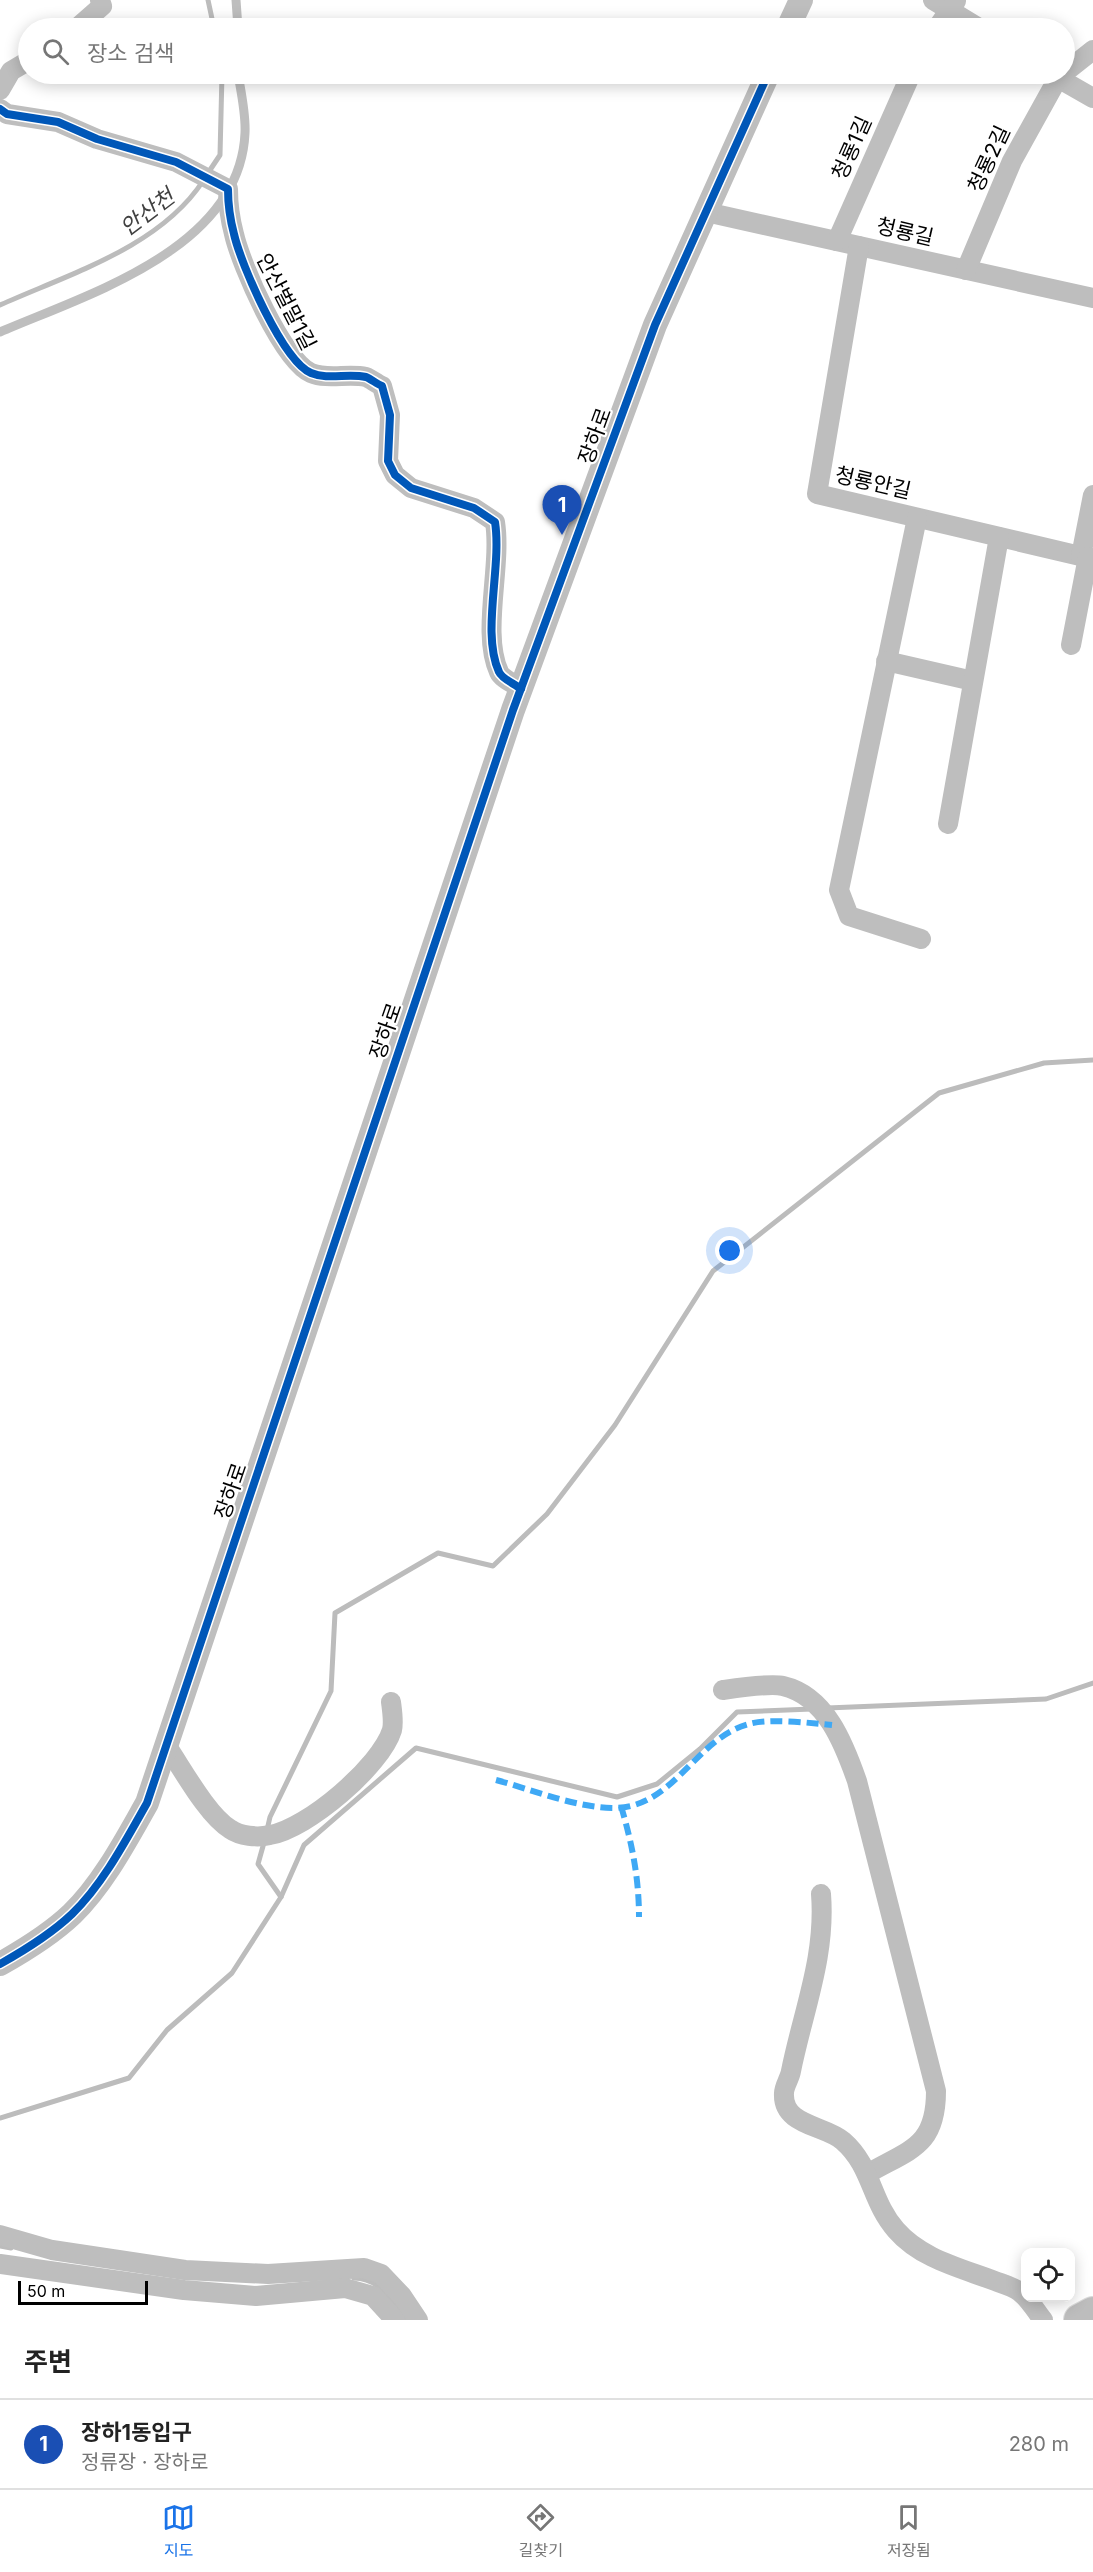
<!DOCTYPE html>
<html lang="ko">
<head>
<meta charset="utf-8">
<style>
  body { margin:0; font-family:Inter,"Noto Sans KR",sans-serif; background:#f2f2f2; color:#222 }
  .controls { position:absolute; right:18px; bottom:18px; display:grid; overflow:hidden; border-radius:12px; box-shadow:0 3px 15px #0003 }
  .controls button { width:54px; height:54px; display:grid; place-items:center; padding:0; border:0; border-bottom:2px solid #e0e0e0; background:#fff; color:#222; font:30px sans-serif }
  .scale { position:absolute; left:18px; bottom:15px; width:130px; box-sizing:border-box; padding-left:6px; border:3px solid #000; border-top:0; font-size:16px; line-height:21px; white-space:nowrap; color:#000; -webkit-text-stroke:4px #fff; paint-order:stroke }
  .you { position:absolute; left:730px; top:1251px; width:21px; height:21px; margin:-15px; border:4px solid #fff; border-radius:50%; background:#1a73e8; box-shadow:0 0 0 9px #1a73e833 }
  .badge { display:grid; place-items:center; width:39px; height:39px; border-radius:50%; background:#1a73e8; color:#fff; font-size:20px; font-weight:700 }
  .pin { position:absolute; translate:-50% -50px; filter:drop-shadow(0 2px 3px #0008) }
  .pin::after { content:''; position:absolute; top:32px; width:21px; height:18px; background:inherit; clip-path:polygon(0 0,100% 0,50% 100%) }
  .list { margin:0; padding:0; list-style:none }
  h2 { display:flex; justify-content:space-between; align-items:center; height:78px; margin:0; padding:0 24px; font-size:26px }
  h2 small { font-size:20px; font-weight:400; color:#767676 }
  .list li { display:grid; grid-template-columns:39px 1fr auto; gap:18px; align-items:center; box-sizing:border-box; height:90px; padding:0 24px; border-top:2px solid #e0e0e0 }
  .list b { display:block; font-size:22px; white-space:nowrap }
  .list p { margin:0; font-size:20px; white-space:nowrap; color:#767676 }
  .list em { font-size:20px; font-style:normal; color:#767676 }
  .icon { flex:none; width:33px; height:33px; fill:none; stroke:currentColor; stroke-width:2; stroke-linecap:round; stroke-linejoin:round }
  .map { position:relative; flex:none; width:1093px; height:2320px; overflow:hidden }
  .search { position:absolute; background:#fff; box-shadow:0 3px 15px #0003; left:18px; right:18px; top:18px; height:66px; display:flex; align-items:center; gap:15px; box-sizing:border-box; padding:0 21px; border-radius:33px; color:#767676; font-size:22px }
  .sheet { height:168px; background:#fff }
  nav { display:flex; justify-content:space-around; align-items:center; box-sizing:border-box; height:84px; border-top:2px solid #e0e0e0; background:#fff; font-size:16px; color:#767676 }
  nav a { display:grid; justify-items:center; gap:3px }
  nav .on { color:#1a73e8 }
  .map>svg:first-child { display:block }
</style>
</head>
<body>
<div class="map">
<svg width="1093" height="2320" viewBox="0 0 1093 2320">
  <rect width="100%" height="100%" fill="#fff"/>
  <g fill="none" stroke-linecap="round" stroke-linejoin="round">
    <g stroke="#bcbcbc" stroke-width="5">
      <polyline points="208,0 214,28"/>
      <polyline points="208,173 220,155 222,74"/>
      <path d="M0,305C69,274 160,247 203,181"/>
      <polyline points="827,1708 1046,1699 1093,1683"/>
      <polyline points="267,1830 270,1817 331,1691 335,1613 438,1553 493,1566 547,1514 615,1425 713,1271 939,1093 1044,1063 1093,1060"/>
      <polyline points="265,1839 258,1864 281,1897"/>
      <polyline points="0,2118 129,2078 167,2030 232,1973 281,1897 304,1845 416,1748 617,1797 657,1784 700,1749 737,1712 812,1709"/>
      <polyline points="0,2246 11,2248"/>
      <path d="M354,2278C380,2278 392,2301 405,2320"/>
    </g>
    <g stroke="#dbdbdb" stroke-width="34">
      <polyline id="primary" points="1080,2320 1093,2313"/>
    </g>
    <g stroke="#bebebe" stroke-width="9">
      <polyline points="236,0 238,28"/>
      <path d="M0,332C88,294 240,249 245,133C246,114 241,92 238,74"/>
    </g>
    <g stroke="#bebebe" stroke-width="20">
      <polyline points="933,0 979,28"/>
      <polyline points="77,28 102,6 100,0"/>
      <polyline points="937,28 956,1"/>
      <polyline points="1064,73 1093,50"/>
      <polyline points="1051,74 1093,98"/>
      <polyline points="0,90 11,71 28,61"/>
      <path d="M0,109L7,114L58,122L97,139L176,162L228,189C228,205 230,219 234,234C241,265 283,361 311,373C328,380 348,373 366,377C371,379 377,384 382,386L390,415L388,461L395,475L411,488L474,508L495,522C502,567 481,633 499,672C502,679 515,684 521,689"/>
      <polyline points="706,212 1093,298"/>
      <polyline points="837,241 911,74"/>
      <polyline points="859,246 817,494 1093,559"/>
      <polyline points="966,270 1012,161 1058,78 1064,74"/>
      <polyline points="917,518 839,890 849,916 921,939"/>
      <polyline points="1081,556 1093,495"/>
      <polyline points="1071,645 1088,557"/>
      <polyline points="886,661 973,681"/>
      <polyline points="948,824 999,537"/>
      <path d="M723,1690C737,1688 771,1683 783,1686C826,1696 844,1744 857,1781L936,2091C936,2147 910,2149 867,2174"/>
      <path d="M166,1745C182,1768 207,1815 230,1829C240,1836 257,1838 270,1835C307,1829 381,1766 392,1730C394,1722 392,1710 391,1702"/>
      <path d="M821,1894C826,1957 803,2011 791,2071C790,2078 784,2086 784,2093C782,2126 825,2125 843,2141C872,2166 871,2202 896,2230C921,2259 961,2268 995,2281C1003,2284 1014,2287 1020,2292C1029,2299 1036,2311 1043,2320"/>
      <polyline points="0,2235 52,2250 185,2270 268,2274 364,2268 381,2274 402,2296 418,2320"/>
      <polyline points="0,2264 184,2290 256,2296 345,2288 373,2296 395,2320"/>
    </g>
    <g stroke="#bebebe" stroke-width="24">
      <polyline points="788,28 801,0"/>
      <path d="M0,1964C25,1950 51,1934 72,1914C103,1884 126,1840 147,1803L513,710L655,325L768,74"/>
    </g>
    <use href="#primary" stroke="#bdbdbd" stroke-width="32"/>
    <g stroke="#3fa9f5" stroke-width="6" stroke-dasharray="12 6" stroke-linecap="butt">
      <path d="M496,1780C533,1790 574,1807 612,1808C674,1809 695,1738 749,1724C770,1718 810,1723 832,1725"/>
      <path d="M621,1806C632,1843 639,1878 639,1917"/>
    </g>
    <g stroke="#fff" stroke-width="11">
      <g id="cycleway">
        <path d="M0,109L7,114L58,122L97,139L176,162L228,189C228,205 230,219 234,234C241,265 283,361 311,373C328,380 348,373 366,377C371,379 377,384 382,386L390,415L388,461L395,475L411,488L474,508L495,522C502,567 481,633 499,672C502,679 515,684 521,689"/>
        <path d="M0,1964C25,1950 51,1934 72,1914C103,1884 126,1840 147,1803L513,710L655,325L768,74"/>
      </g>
    </g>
    <use href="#cycleway" stroke="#0057b8" stroke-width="8"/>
  </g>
  <g text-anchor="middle" stroke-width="4.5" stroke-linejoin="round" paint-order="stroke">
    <g font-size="21" fill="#000" stroke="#fff">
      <text transform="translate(852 148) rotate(-66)" y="7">청룡1길</text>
      <text transform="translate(989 159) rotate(-65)" y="7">청룡2길</text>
      <text transform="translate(905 232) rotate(13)" y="7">청룡길</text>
      <text transform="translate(286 302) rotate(63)" y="7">안산벌말1길</text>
      <text transform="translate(595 436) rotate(-70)" y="7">장하로</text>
      <text transform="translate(873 483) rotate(13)" y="7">청룡안길</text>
      <text transform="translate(386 1031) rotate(-71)" y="7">장하로</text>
      <text transform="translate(231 1491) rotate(-71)" y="7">장하로</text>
    </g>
    <g font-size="22" font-style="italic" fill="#414141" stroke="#fff">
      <text transform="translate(147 212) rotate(-37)" y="8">안산천</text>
    </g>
  </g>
</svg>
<div class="controls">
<button><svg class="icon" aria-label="locate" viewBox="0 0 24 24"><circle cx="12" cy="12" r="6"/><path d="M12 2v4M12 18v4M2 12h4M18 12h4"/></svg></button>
</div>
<div class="scale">50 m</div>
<div class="you"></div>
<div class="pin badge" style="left:562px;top:535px;background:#1a4fb4">1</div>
<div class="search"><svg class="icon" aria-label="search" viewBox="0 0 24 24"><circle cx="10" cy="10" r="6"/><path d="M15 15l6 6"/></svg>장소 검색</div>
</div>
<section class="sheet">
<h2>주변<small></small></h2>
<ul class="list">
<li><span class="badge" style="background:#1a4fb4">1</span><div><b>장하1동입구</b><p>정류장 · 장하로</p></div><em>280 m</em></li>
</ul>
</section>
<nav>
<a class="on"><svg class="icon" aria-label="map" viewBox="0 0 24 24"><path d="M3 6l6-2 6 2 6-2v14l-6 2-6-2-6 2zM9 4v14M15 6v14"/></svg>지도</a>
<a><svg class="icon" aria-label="directions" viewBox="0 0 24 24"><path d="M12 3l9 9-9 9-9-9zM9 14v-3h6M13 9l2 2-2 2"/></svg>길찾기</a>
<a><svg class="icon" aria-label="saved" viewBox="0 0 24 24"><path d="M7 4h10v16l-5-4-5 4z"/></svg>저장됨</a>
</nav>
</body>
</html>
